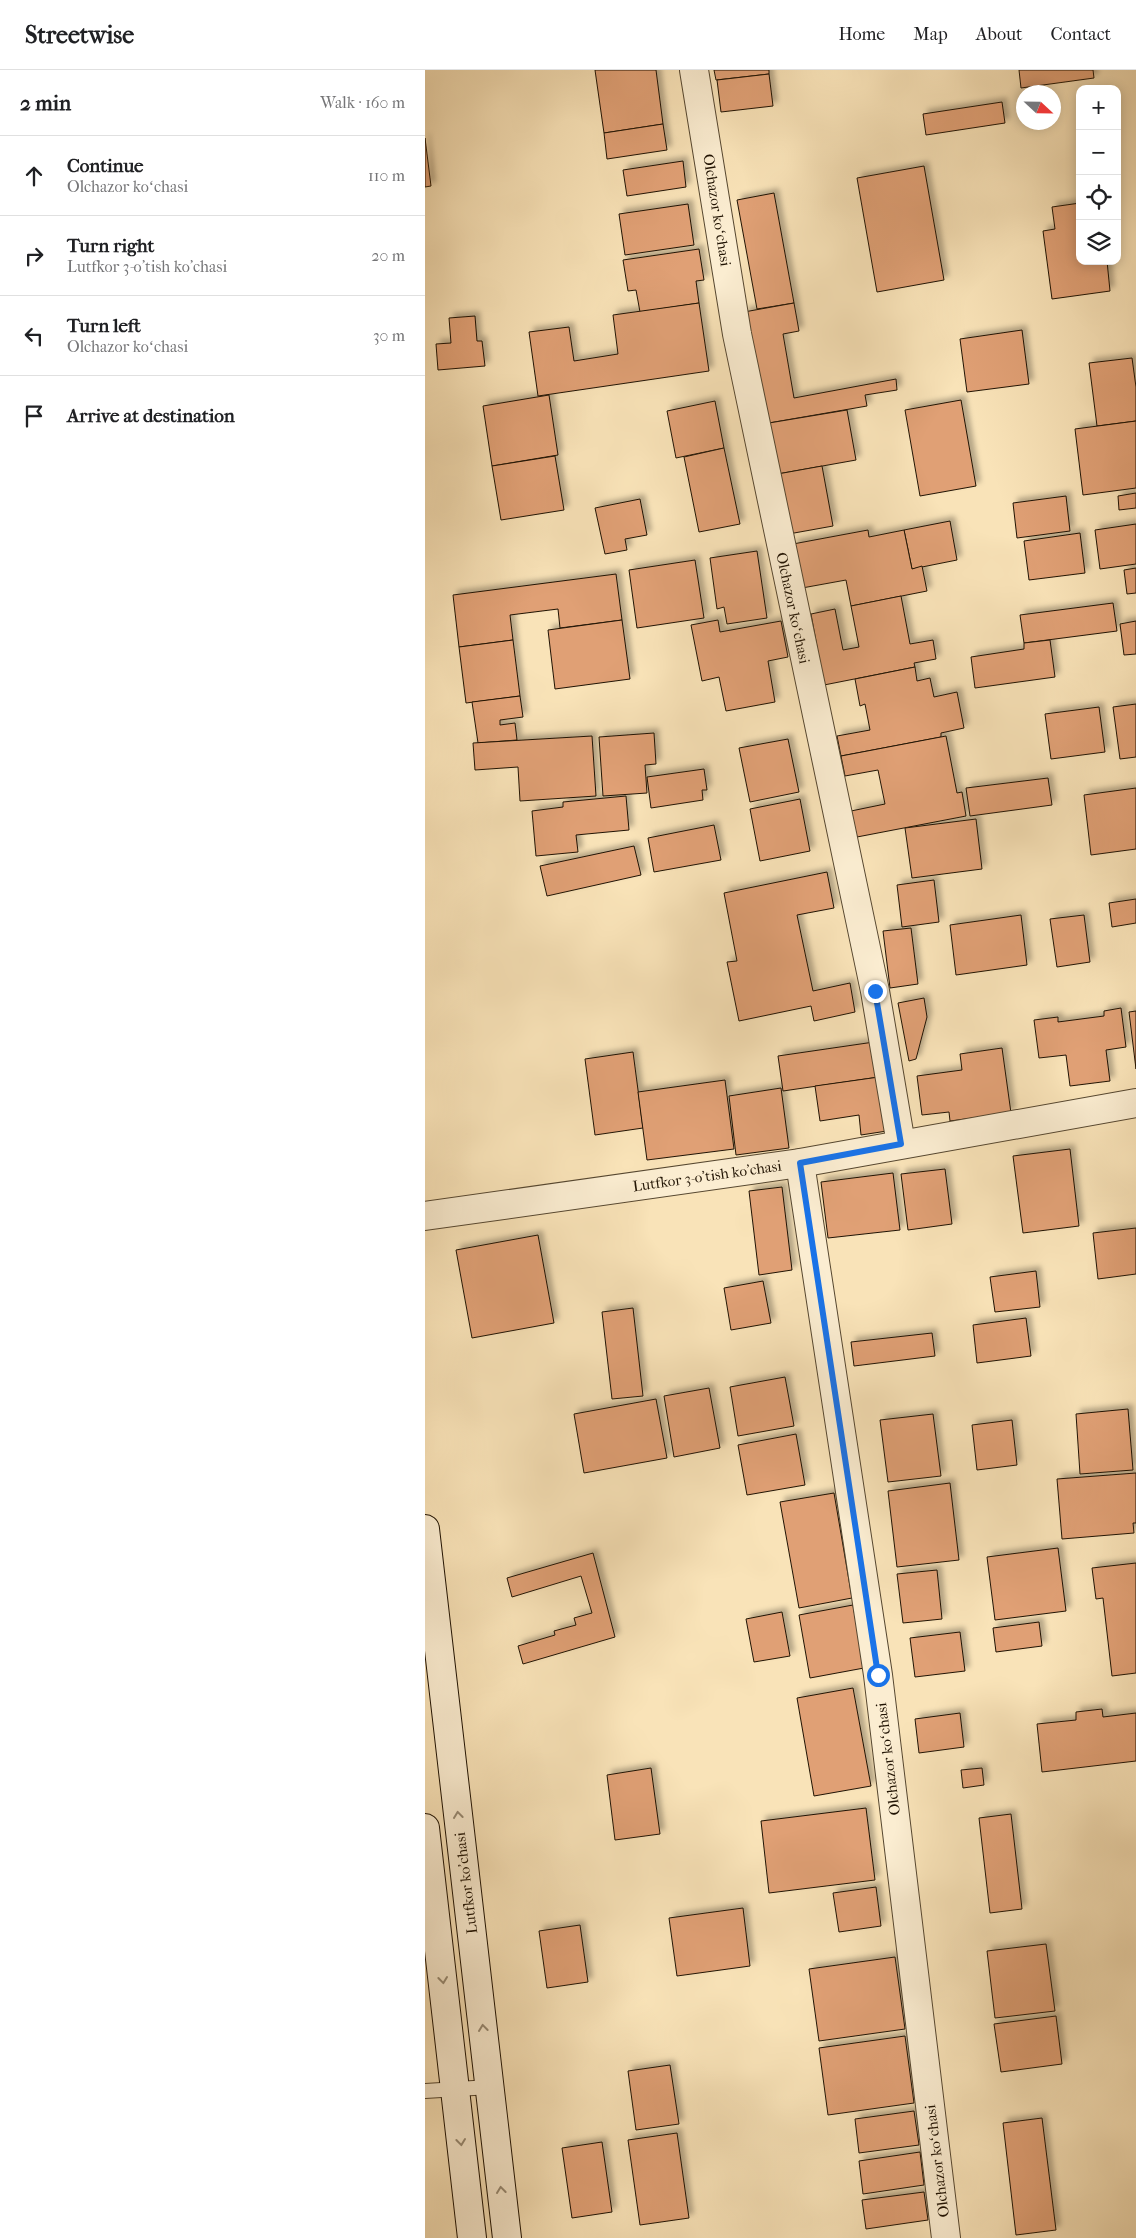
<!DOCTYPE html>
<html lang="en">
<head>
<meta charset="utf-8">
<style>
  body { margin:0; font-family:"IM FELL French Canon",serif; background:#f2f2f2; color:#202124 }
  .controls { position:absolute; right:15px; top:15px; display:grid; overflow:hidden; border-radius:10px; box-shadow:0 2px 12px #0003 }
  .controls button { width:45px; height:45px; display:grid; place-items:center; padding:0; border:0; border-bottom:1px solid #e0e0e0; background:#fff; color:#202124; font:25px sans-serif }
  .compass { position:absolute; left:591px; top:15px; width:45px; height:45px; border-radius:50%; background:#fff; box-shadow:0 2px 12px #0003; rotate:112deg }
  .stop { position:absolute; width:15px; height:15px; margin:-11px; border:4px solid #1a73e8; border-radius:50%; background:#fff }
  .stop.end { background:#1a73e8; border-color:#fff; box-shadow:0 1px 5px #0008 }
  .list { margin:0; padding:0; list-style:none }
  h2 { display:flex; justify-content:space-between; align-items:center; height:65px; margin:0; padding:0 20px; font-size:21px }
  h2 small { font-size:16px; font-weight:400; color:#757577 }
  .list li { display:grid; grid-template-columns:32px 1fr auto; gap:15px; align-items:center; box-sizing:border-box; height:80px; padding:0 20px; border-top:1px solid #e0e0e0 }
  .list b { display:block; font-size:19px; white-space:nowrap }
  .list p { margin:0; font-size:16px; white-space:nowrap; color:#757577 }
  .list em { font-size:16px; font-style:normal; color:#757577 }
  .icon { flex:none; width:28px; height:28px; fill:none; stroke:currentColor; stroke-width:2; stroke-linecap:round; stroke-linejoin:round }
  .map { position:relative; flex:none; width:711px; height:2168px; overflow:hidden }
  header { display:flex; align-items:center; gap:30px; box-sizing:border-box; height:70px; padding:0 25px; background:#fff; border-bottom:1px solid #e0e0e0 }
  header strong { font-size:24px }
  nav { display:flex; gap:28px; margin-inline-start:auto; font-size:18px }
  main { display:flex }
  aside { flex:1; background:#fff }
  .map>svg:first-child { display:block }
</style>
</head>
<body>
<header>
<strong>Streetwise</strong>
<nav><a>Home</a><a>Map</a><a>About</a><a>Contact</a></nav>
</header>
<main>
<aside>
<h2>2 min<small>Walk · 160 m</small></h2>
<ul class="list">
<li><svg class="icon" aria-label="ahead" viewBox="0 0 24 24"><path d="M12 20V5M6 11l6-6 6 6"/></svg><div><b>Continue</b><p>Olchazor koʻchasi</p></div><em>110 m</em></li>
<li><svg class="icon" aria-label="right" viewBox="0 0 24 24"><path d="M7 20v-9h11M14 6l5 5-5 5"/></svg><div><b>Turn right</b><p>Lutfkor 3-o'tish ko'chasi</p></div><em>20 m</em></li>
<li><svg class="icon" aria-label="left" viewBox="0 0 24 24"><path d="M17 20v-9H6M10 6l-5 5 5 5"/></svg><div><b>Turn left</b><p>Olchazor koʻchasi</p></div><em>30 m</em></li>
<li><svg class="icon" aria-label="arrive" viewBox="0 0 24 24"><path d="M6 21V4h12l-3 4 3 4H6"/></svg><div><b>Arrive at destination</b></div></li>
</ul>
</aside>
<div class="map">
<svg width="711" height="2168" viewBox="0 0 711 2168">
  <defs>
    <filter id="shadow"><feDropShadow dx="4.5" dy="-4.5" stdDeviation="2.5" flood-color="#0004"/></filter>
  </defs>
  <rect width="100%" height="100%" fill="#f9e3b8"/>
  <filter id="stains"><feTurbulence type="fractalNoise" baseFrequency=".004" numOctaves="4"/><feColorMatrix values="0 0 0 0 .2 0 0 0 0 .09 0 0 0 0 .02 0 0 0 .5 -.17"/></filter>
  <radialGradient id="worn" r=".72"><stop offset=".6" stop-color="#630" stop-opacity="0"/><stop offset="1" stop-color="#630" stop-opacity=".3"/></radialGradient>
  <g fill="#e0a074" stroke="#201303" filter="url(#shadow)">
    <polygon points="170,0 231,0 238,54 179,63"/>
    <polygon points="289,0 344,0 344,4 291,10"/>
    <polygon points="594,0 668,0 669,8 596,18"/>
    <polygon points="344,4 348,36 296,42 292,10"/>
    <polygon points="577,32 580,53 501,65 498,44"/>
    <polygon points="238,54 242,80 182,89 179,63"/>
    <polygon points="0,68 6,116 0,117"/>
    <polygon points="258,91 261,117 202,126 198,100"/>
    <polygon points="499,96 519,210 452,222 432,108"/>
    <polygon points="349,123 369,233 332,239 312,130"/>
    <polygon points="655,133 655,191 682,191 685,221 627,229 618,161 630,159 627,137"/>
    <polygon points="263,134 269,175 200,185 194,144"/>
    <polygon points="274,179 279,210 271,211 274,233 215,242 211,220 203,221 198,190"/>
    <polygon points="274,233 284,301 113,326 104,262 144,257 149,291 193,284 188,245"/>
    <polygon points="369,233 374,261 358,264 369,328 471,309 472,320 440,325 442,336 338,354 319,242"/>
    <polygon points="50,246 52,271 57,271 60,296 13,300 11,274 26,273 24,248"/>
    <polygon points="597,260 604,314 542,322 535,269"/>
    <polygon points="707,288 711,317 711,351 672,356 664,293"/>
    <polygon points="124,325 133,385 67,396 58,336"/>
    <polygon points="536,330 551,416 495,426 480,340"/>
    <polygon points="290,331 299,378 251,388 242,341"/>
    <polygon points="422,340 431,390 347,405 338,354"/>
    <polygon points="711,351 711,418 658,425 650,359"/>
    <polygon points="299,378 315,454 274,462 259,387"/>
    <polygon points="130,386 139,440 76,450 67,396"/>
    <polygon points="397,396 408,456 358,465 347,405"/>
    <polygon points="711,423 711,438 694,440 693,426"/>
    <polygon points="641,426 645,461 592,468 588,433"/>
    <polygon points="215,429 222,465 200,469 202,480 180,484 170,438"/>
    <polygon points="525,451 532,490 487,499 479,460"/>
    <polygon points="711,454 711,494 675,499 670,460"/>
    <polygon points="443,460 444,467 479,460 487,499 497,496 502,521 426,536 421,510 377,518 368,474"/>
    <polygon points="655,463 660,503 604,510 599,471"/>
    <polygon points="332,481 342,548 302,554 299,537 292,539 285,488"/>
    <polygon points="270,490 279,548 212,558 204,500"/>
    <polygon points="711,498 711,523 702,524 699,500"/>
    <polygon points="191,504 197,550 135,558 133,539 85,545 88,570 34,577 28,525"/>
    <polygon points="476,526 485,574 508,570 511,589 489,593 490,597 399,615 386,544 410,539 418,580 434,577 426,536"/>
    <polygon points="688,533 692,561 599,573 595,545"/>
    <polygon points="197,550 205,609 130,619 123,560"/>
    <polygon points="293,550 295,562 356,551 363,587 343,591 350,632 301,641 294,607 277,611 266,555"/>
    <polygon points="711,551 711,584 699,585 695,554"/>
    <polygon points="88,570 95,626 41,633 34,577"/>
    <polygon points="625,570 630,607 550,618 546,587 599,579 599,573"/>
    <polygon points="490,597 492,611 505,608 509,627 532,622 539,658 516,663 516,667 416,686 412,666 445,660 440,634 435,636 430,609"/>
    <polygon points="95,626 98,647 75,650 75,655 90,653 92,670 53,673 47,632"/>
    <polygon points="711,634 711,687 695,689 688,637"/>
    <polygon points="674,637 680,682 626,689 620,644"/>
    <polygon points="229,663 231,694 220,695 222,723 178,726 174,667"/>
    <polygon points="167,666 171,726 95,731 93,697 50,700 48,673"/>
    <polygon points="521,666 532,723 537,722 541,746 432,767 426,741 460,734 453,700 420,706 416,686"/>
    <polygon points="363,669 374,722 325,732 314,678"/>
    <polygon points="279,699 282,720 277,720 278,730 226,738 222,707"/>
    <polygon points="623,708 627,735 545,746 541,718"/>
    <polygon points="711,718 711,779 666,785 659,725"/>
    <polygon points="201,726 204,760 151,765 153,782 111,786 107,741 138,737 138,732"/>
    <polygon points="375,729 385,781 335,791 325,739"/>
    <polygon points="551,749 557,799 487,808 480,758"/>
    <polygon points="289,755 296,790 229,802 223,768"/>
    <polygon points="209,776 216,805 122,826 115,796"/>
    <polygon points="402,802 409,838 372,845 388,921 425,913 430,942 389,951 386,936 314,951 302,892 312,891 299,823"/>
    <polygon points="509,810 514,852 477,857 472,815"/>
    <polygon points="711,829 711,853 687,857 684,833"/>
    <polygon points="596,845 602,895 531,905 525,855"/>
    <polygon points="659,845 665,892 632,897 625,849"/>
    <polygon points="486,858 493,914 465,918 458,861"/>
    <polygon points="499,928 502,947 491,989 484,991 473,933"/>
    <polygon points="696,938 701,977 681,980 685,1011 645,1016 641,985 614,988 609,950 633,947 633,952 679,946 679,941"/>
    <polygon points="711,941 711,999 704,942"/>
    <polygon points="449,972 454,1007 358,1021 353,986"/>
    <polygon points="577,978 586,1043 525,1051 524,1042 497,1045 492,1006 537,1000 535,984"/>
    <polygon points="208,982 218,1058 170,1065 160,989"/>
    <polygon points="454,1007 462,1061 436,1065 434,1045 395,1051 390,1016"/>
    <polygon points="300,1010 309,1079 222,1090 213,1022"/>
    <polygon points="356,1018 364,1078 311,1085 304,1026"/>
    <polygon points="645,1079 654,1156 598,1163 588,1086"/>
    <polygon points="520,1099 527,1154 483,1160 476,1104"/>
    <polygon points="468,1103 475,1160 403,1168 396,1112"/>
    <polygon points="357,1117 367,1200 334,1205 324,1121"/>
    <polygon points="711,1158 711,1204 673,1209 668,1163"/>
    <polygon points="113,1165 129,1253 47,1268 31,1180"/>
    <polygon points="611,1201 615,1237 570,1242 565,1207"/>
    <polygon points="338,1211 346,1253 306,1260 299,1218"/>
    <polygon points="208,1238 218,1326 187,1329 177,1242"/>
    <polygon points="601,1248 606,1286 552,1293 548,1255"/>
    <polygon points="507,1263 510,1286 429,1296 426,1272"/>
    <polygon points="360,1307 369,1356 313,1366 305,1317"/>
    <polygon points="284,1318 295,1378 249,1387 239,1326"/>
    <polygon points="231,1329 242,1388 159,1403 149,1344"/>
    <polygon points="703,1339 708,1400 655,1404 651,1344"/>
    <polygon points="508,1344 516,1406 463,1412 455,1350"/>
    <polygon points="587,1350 592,1395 552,1400 547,1355"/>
    <polygon points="371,1364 380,1415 322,1425 313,1375"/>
    <polygon points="711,1403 711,1453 708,1453 709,1463 637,1469 632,1409"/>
    <polygon points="525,1413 534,1490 472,1497 463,1421"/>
    <polygon points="409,1423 427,1528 374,1538 355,1432"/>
    <polygon points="633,1478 641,1541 570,1550 562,1487"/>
    <polygon points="168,1483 190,1567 98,1594 93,1576 130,1565 129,1561 151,1555 149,1548 167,1543 156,1506 87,1527 82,1508"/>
    <polygon points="711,1493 711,1603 687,1606 678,1528 671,1529 667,1498"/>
    <polygon points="512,1500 517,1549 478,1553 472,1504"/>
    <polygon points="428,1535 439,1598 385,1608 374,1545"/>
    <polygon points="357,1542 365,1586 329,1592 321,1549"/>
    <polygon points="614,1552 617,1576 571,1582 568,1558"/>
    <polygon points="535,1562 540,1601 490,1607 485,1568"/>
    <polygon points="428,1618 446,1716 389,1726 372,1628"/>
    <polygon points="677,1639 678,1647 711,1643 711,1691 617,1702 612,1654 651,1650 651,1642"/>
    <polygon points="535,1643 539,1677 494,1683 490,1649"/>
    <polygon points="226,1698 235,1764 190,1770 182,1705"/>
    <polygon points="557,1698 559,1715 538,1718 536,1700"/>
    <polygon points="441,1738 450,1810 344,1823 336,1751"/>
    <polygon points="586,1744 597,1839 565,1843 554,1748"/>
    <polygon points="451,1817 456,1856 414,1862 408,1823"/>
    <polygon points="318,1838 325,1896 252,1906 244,1848"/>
    <polygon points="155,1855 163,1912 122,1918 114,1861"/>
    <polygon points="621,1874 630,1941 570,1948 562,1881"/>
    <polygon points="470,1887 480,1959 394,1971 384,1899"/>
    <polygon points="631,1946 637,1994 576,2002 569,1954"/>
    <polygon points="480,1966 489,2033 403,2045 394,1978"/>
    <polygon points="245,1995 254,2054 211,2060 203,2001"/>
    <polygon points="489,2041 494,2075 434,2083 430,2049"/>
    <polygon points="617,2048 631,2160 591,2165 578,2053"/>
    <polygon points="252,2063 264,2148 215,2155 203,2070"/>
    <polygon points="177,2072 187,2142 147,2148 137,2078"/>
    <polygon points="495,2082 499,2115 438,2124 434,2091"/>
    <polygon points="499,2122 503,2150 441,2159 437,2130"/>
  </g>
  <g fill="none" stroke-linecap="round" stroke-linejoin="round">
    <g stroke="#564730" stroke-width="16">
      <polyline id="lane" points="0,2021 65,2017"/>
    </g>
    <g stroke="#564730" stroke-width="30">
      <g id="street">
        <polyline points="269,0 312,264 450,921 476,1074"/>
        <polyline points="375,1093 453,1605 521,2168"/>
        <polyline points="0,1146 375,1093 711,1033"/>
      </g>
    </g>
    <g stroke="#201303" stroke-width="30">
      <g id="secondary">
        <polyline points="0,1459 82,2168"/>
        <polyline points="0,1758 47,2168"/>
      </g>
    </g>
    <use href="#lane" stroke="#fbedd1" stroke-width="14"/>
    <use href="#street" stroke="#fbedd1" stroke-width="28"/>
    <use href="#secondary" stroke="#fbedd1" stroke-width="28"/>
  </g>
  <defs><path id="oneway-chevron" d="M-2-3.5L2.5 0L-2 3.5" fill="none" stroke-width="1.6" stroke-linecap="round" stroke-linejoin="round" transform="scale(1.25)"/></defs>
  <g stroke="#988b74">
    <use href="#oneway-chevron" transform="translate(33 1745) rotate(-97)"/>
    <use href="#oneway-chevron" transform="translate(18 1910) rotate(83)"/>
    <use href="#oneway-chevron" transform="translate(58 1958) rotate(-97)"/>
    <use href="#oneway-chevron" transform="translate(36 2072) rotate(83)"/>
    <use href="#oneway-chevron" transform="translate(76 2120) rotate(-97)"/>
  </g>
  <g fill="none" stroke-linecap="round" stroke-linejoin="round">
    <polyline stroke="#1a73e8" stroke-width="6" points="450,921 476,1074 375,1093 453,1605"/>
  </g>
  <g text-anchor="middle" stroke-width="4.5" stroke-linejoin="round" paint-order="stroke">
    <g font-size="15" fill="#201303" stroke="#fbedd1">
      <text transform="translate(292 140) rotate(81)" y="5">Olchazor koʻchasi</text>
      <text transform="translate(368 538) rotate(78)" y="5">Olchazor koʻchasi</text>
      <text transform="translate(282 1106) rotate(-8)" y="5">Lutfkor 3-o'tish ko'chasi</text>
      <text transform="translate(463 1689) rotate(-97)" y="5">Olchazor koʻchasi</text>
      <text transform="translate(41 1813) rotate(-97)" y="5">Lutfkor ko'chasi</text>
      <text transform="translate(512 2091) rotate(-97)" y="5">Olchazor koʻchasi</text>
    </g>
  </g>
  <rect width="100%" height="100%" filter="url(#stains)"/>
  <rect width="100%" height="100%" fill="url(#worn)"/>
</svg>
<div class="controls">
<button>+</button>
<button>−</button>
<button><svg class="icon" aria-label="locate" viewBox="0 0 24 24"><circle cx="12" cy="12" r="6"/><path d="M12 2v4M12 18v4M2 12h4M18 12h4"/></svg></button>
<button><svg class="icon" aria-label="layers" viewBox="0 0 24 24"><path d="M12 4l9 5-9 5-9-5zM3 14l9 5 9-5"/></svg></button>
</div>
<svg class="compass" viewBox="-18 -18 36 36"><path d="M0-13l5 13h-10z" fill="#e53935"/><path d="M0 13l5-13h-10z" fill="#757577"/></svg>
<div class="stop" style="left:453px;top:1605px"></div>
<div class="stop end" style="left:450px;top:921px"></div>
</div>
</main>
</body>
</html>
